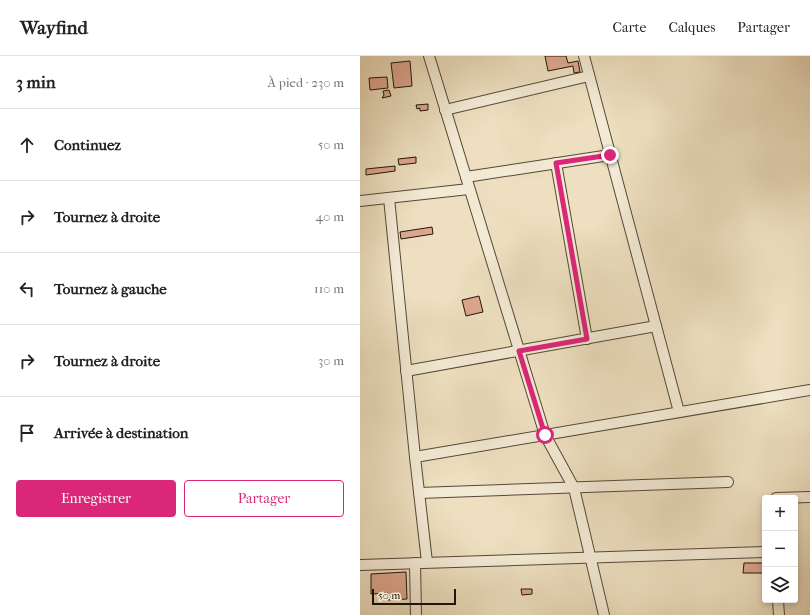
<!DOCTYPE html>
<html lang="fr">
<head>
<meta charset="utf-8">
<style>
  body { margin:0; font-family:"IM FELL French Canon",serif; background:#f6f6f6; color:#222 }
  .controls { position:absolute; right:12px; bottom:12px; display:grid; overflow:hidden; border-radius:4px; box-shadow:0 2px 6px #0003 }
  .controls button { width:36px; height:36px; display:grid; place-items:center; padding:0; border:0; border-bottom:1px solid #e0e0e0; background:#fff; color:#222; font:20px sans-serif }
  .scale { position:absolute; left:12px; bottom:10px; width:84px; box-sizing:border-box; padding-left:4px; border:2px solid #22150c; border-top:0; font-size:11px; line-height:14px; white-space:nowrap; color:#22150c; -webkit-text-stroke:3px #f3ead5; paint-order:stroke }
  .stop { position:absolute; width:12px; height:12px; margin:-9px; border:3px solid #db2777; border-radius:50%; background:#fff }
  .stop.end { background:#db2777; border-color:#fff; box-shadow:0 1px 4px #0008 }
  .list { margin:0; padding:0; list-style:none }
  h2 { display:flex; justify-content:space-between; align-items:center; height:52px; margin:0; padding:0 16px; font-size:17px }
  h2 small { font-size:13px; font-weight:400; color:#767676 }
  .list li { display:grid; grid-template-columns:26px 1fr auto; gap:12px; align-items:center; box-sizing:border-box; height:72px; padding:0 16px; border-top:1px solid #e0e0e0 }
  .list b { display:block; font-size:15px; white-space:nowrap }
  .list em { font-size:13px; font-style:normal; color:#767676 }
  .actions { display:flex; gap:8px; padding:12px 16px }
  .actions a { flex:1; padding:9px 0; border:1px solid #db2777; border-radius:4px; text-align:center; font-size:14px; color:#db2777 }
  .actions .main { background:#db2777; color:#fff }
  .icon { flex:none; width:22px; height:22px; fill:none; stroke:currentColor; stroke-width:2; stroke-linecap:round; stroke-linejoin:round }
  .map { position:relative; flex:none; width:450px; height:559px; overflow:hidden }
  header { display:flex; align-items:center; gap:24px; box-sizing:border-box; height:56px; padding:0 20px; background:#fff; border-bottom:1px solid #e0e0e0 }
  header strong { font-size:19px }
  nav { display:flex; gap:22px; margin-inline-start:auto; font-size:14px }
  main { display:flex }
  aside { flex:1; background:#fff }
  .map>svg:first-child { display:block }
</style>
</head>
<body>
<header>
<strong>Wayfind</strong>
<nav><a>Carte</a><a>Calques</a><a>Partager</a></nav>
</header>
<main>
<aside>
<h2>3 min<small>À pied · 230 m</small></h2>
<ul class="list">
<li><svg class="icon" aria-label="ahead" viewBox="0 0 24 24"><path d="M12 20V5M6 11l6-6 6 6"/></svg><div><b>Continuez</b></div><em>50 m</em></li>
<li><svg class="icon" aria-label="right" viewBox="0 0 24 24"><path d="M7 20v-9h11M14 6l5 5-5 5"/></svg><div><b>Tournez à droite</b></div><em>40 m</em></li>
<li><svg class="icon" aria-label="left" viewBox="0 0 24 24"><path d="M17 20v-9H6M10 6l-5 5 5 5"/></svg><div><b>Tournez à gauche</b></div><em>110 m</em></li>
<li><svg class="icon" aria-label="right" viewBox="0 0 24 24"><path d="M7 20v-9h11M14 6l5 5-5 5"/></svg><div><b>Tournez à droite</b></div><em>30 m</em></li>
<li><svg class="icon" aria-label="arrive" viewBox="0 0 24 24"><path d="M6 21V4h12l-3 4 3 4H6"/></svg><div><b>Arrivée à destination</b></div></li>
</ul>
<div class="actions"><a class="main">Enregistrer</a><a>Partager</a></div>
</aside>
<div class="map">
<svg width="450" height="559" viewBox="0 0 450 559">
  <rect width="100%" height="100%" fill="#eddfbf"/>
  <filter id="stains"><feTurbulence type="fractalNoise" baseFrequency=".005" numOctaves="4"/><feColorMatrix values="0 0 0 0 .2 0 0 0 0 .09 0 0 0 0 .02 0 0 0 .5 -.17"/></filter>
  <radialGradient id="worn" r=".72"><stop offset=".6" stop-color="#630" stop-opacity="0"/><stop offset="1" stop-color="#630" stop-opacity=".3"/></radialGradient>
  <g fill="#dda78e" stroke="#22150c">
    <polygon points="185,0 206,0 208,7 218,5 220,16 214,17 213,10 188,15"/>
    <polygon points="50,5 52,30 34,32 31,7"/>
    <polygon points="27,21 28,32 10,34 9,22"/>
    <polygon points="29,34 31,40 22,42 24,39 23,35"/>
    <polygon points="68,48 68,54 60,55 60,52 57,53 56,49"/>
    <polygon points="56,101 56,107 39,109 38,103"/>
    <polygon points="35,110 35,115 6,119 6,113"/>
    <polygon points="72,171 73,178 41,183 40,176"/>
    <polygon points="119,240 123,256 106,260 102,244"/>
    <polygon points="384,507 405,507 404,517 383,517"/>
    <polygon points="46,516 47,543 28,544 28,537 11,538 11,518"/>
    <polygon points="161,533 172,533 172,538 162,539"/>
  </g>
  <g fill="none" stroke-linecap="round" stroke-linejoin="round">
    <g stroke="#554839" stroke-width="12">
      <g id="minor">
        <polyline points="69,0 185,379 214,432 244,559"/>
        <polyline points="224,0 319,356"/>
        <polyline points="85,54 229,20"/>
        <polyline points="196,107 227,283"/>
        <polyline points="106,121 250,99"/>
        <polyline points="29,142 55,401 67,506"/>
        <polyline points="0,145 109,133"/>
        <polyline points="46,315 296,270"/>
        <polyline points="55,401 450,334"/>
        <polyline points="59,437 368,426"/>
        <polyline points="416,442 450,441"/>
        <polyline points="55,507 56,559"/>
        <polyline points="0,509 405,496"/>
        <polyline points="418,544 419,559"/>
      </g>
    </g>
    <use href="#minor" stroke="#f3ead5" stroke-width="10"/>
  </g>
  <g fill="none" stroke-linecap="round" stroke-linejoin="round">
    <polyline stroke="#db2777" stroke-width="5" points="185,379 159,295 227,283 196,107 250,99"/>
  </g>
  <rect width="100%" height="100%" filter="url(#stains)"/>
  <rect width="100%" height="100%" fill="url(#worn)"/>
</svg>
<div class="controls">
<button>+</button>
<button>−</button>
<button><svg class="icon" aria-label="layers" viewBox="0 0 24 24"><path d="M12 4l9 5-9 5-9-5zM3 14l9 5 9-5"/></svg></button>
</div>
<div class="scale">50 m</div>
<div class="stop" style="left:185px;top:379px"></div>
<div class="stop end" style="left:250px;top:99px"></div>
</div>
</main>
</body>
</html>
